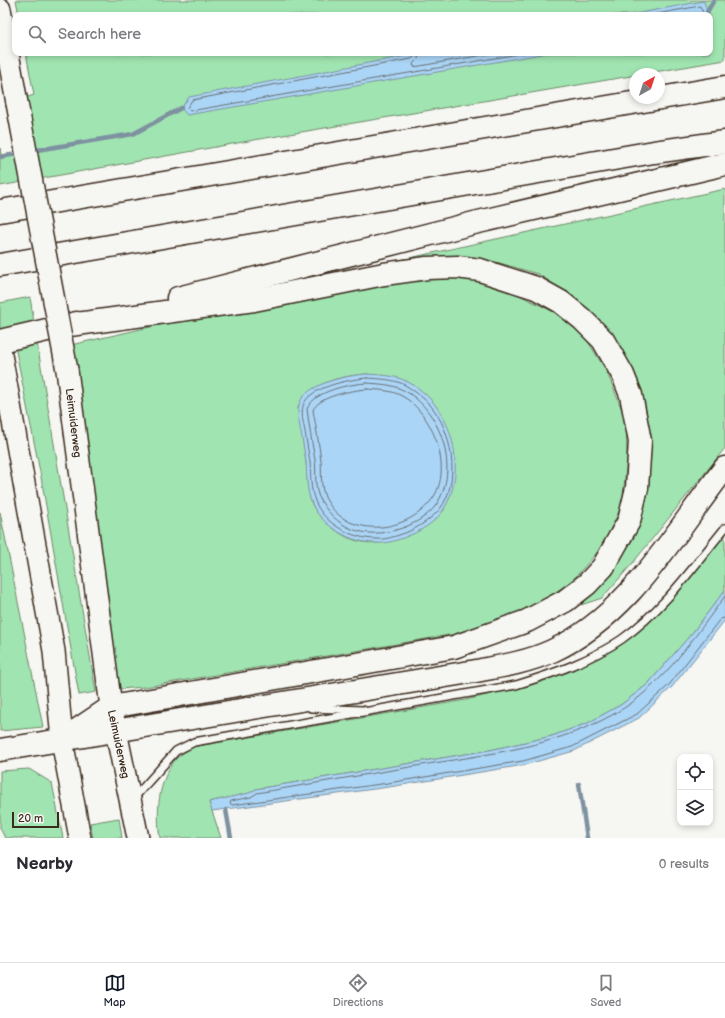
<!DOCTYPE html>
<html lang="en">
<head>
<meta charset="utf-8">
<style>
  body { margin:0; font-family:"Balsamiq Sans",sans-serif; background:#f7f7f7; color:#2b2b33 }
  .controls { position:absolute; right:12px; bottom:12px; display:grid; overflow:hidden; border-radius:8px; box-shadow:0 2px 6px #0003 }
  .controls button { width:36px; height:36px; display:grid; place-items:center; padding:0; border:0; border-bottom:1px solid #e1e1e2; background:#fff; color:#2b2b33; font:20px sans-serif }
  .compass { position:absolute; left:629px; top:68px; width:36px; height:36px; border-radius:50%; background:#fff; box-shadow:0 2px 6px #0003; rotate:39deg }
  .scale { position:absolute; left:12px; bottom:10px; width:47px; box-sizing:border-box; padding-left:4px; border:2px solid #3b2a1e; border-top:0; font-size:11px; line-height:14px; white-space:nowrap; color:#3b2a1e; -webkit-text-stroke:3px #f6f6f2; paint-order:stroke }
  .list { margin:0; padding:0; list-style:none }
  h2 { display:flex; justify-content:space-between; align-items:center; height:52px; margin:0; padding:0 16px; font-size:17px }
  h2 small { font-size:13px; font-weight:400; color:#7c7c81 }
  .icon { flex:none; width:22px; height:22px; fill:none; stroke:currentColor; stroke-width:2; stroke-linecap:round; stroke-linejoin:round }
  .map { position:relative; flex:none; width:725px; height:838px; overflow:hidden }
  .search { position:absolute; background:#fff; box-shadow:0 2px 6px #0003; left:12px; right:12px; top:12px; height:44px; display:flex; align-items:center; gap:10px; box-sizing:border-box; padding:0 14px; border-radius:8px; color:#7c7c81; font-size:15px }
  .sheet { height:124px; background:#fff }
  nav { display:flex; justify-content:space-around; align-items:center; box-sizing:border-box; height:56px; border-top:1px solid #e1e1e2; background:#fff; font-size:11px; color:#7c7c81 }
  nav a { display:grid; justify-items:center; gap:2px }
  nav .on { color:#111827 }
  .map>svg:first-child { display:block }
</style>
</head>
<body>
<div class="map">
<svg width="725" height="838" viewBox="0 0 725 838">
  <rect width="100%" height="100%" fill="#f6f6f2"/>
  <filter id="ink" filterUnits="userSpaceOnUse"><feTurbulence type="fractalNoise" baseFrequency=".025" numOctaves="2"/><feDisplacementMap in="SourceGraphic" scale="8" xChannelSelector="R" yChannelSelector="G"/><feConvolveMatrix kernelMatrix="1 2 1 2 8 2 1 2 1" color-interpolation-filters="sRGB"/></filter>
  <g filter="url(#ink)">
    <g fill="#a0e5b1" stroke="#6e8868" fill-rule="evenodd">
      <polygon points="16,0 725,0 725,60 254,140 0,186 0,148 1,155 28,151 19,100 34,95 26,53 710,53 710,15 19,15"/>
      <polygon points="725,189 725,448 632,564 602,598 581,605 616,565 635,536 646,479 606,330 573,297 538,274 496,262 382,264"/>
      <path d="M443,276L484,278L554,312L582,332L607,372L626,420L627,458L622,505L602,547L571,582L527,610L455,634L145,687L119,689L62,347L234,308ZM367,374L406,381L426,395L441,415L452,444L444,510C414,539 367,558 332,527C325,521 315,512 312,504C307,491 308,475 306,461C304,443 300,425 298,407C310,382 342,376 367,374Z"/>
      <polygon points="30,297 34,323 0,329 0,303"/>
      <polygon points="37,343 96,692 79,695 41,477 15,346"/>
      <polygon points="0,512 43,727 0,731"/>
      <path d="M725,529V590L693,632L648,684L622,704L588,723L552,736L490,750L256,789L250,793L209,802L221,838H160C156,813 158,781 175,760C179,755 187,751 192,747L466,700L516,688L568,672L611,647L649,615Z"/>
      <polygon points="29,769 52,783 63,838 5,838 0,828 0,771"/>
      <polygon points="119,818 122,838 93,838 90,823"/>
    </g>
    <g fill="#abd5f6" stroke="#7e91a0">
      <polygon points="704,1 708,15 629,15"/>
      <polygon points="421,53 548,53 187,115 181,108 189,97"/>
      <path d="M367,374C380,375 394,375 406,381C451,402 469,467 444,509C437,521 421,531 408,536C398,540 387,544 376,543C351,543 323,527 312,504C306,490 307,476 306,462C305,454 303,446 302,438C300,425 294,408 303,397C315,382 349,375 367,374Z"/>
      <polygon points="725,590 725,620 672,687 639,718 574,751 524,765 389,787 212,811 209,802 249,793 256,789 490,750 552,736 588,723 622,704 648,684 693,632"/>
    </g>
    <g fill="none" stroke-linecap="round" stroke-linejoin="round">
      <g stroke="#686e74" stroke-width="1">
        <polyline points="651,15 700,6 704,15"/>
        <polyline points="414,53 414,57 411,59 192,100 187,108 190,111 524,53"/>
        <polyline points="419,53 418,59 413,64 414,67 495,53"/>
        <path d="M367,378C380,379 394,379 405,385C415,391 424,398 431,406C452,431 461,481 440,509C431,519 418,528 405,533C396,536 386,540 376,539C353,539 324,524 315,501C310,488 311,476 310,462C309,454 307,446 306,438C305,427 298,410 306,400C316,386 351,379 367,378Z"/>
        <path d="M367,383C379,384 392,384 403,390C440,408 461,469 436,505C429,515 416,523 405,527C371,540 340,533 321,501C313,488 317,473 315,460C312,443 309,426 307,409C315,390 350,384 367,383Z"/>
        <path d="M367,389C378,390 390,390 400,395C433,411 456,472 430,502C404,534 345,539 325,497C320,485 322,473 321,461C319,444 316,427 313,410C319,396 353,390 367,389Z"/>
        <path d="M725,596C695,636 666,681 624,708C562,747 487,754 416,766C363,775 310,784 257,793L251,797L231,801L230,803L232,805L388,783L523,761L572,747L637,714L669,685L720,619L725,618"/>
      </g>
      <g stroke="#7e91a0" stroke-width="4.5">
        <polyline points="707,12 714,0"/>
        <polyline points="31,151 133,134 181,108"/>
        <polyline points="0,157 22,153"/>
        <polyline points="579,784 587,838"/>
        <polyline points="226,810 231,838"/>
      </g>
      <g stroke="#3b2a1e" stroke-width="10">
        <g id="lane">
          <polyline points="311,708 363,710"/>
          <path d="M133,799L176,751L194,742L516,685C552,674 590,661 622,639C663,610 694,566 725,528"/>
        </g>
      </g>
      <g stroke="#3b2a1e" stroke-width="24">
        <g id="primary">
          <polyline points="0,9 17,103"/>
          <polyline points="0,349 54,651 62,740 80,838"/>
          <polyline points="67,370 111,707 138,838"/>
        </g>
      </g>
      <g stroke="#3b2a1e" stroke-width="25">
        <g id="highway">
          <polyline points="0,211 725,87"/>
          <polyline points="0,265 654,152 725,142"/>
          <polyline points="178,298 474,223 725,164"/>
          <polyline points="0,341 77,323"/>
          <polyline points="62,740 111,707 454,647 527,621 565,601 587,584 603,567 629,521 637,488 640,441 631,395 623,375 603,340 582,319 561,302 536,288 480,270 457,267 427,268 384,274 254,300 62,326"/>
          <path d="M0,750L470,672C497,667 526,663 552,651C630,615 674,533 725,468"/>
        </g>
      </g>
      <use href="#lane" stroke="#f6f6f2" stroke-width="7"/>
      <use href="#primary" stroke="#f6f6f2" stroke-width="21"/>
      <use href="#highway" stroke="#f6f6f2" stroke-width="22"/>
      <g stroke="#3b2a1e" stroke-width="24" stroke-linecap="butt">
        <polyline id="primary-bridge" points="17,103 67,370"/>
      </g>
      <use href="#primary-bridge" stroke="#f6f6f2" stroke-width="21"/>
    </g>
  </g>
  <g text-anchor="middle" stroke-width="3" stroke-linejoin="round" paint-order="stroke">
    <g font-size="11" fill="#3b2a1e" stroke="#f6f6f2">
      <text transform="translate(74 423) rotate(83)" y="4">Leimuiderweg</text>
      <text transform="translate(119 744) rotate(78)" y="4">Leimuiderweg</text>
    </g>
  </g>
</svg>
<div class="controls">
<button><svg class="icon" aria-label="locate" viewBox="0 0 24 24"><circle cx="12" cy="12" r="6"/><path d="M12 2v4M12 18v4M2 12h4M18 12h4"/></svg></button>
<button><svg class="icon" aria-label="layers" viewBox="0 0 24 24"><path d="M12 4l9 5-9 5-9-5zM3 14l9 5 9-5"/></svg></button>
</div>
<svg class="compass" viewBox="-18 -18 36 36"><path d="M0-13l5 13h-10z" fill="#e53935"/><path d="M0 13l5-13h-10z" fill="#7c7c81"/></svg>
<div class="scale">20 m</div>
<div class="search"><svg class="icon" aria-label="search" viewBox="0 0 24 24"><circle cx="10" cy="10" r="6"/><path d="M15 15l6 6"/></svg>Search here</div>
</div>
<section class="sheet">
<h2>Nearby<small>0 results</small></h2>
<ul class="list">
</ul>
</section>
<nav>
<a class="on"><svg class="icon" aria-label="map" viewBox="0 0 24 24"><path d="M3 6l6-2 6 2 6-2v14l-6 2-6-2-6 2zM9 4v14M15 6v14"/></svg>Map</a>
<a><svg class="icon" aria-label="directions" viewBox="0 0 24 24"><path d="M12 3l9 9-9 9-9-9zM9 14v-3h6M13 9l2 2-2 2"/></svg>Directions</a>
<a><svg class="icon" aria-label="saved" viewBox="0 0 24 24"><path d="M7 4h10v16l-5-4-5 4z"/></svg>Saved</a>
</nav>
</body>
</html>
